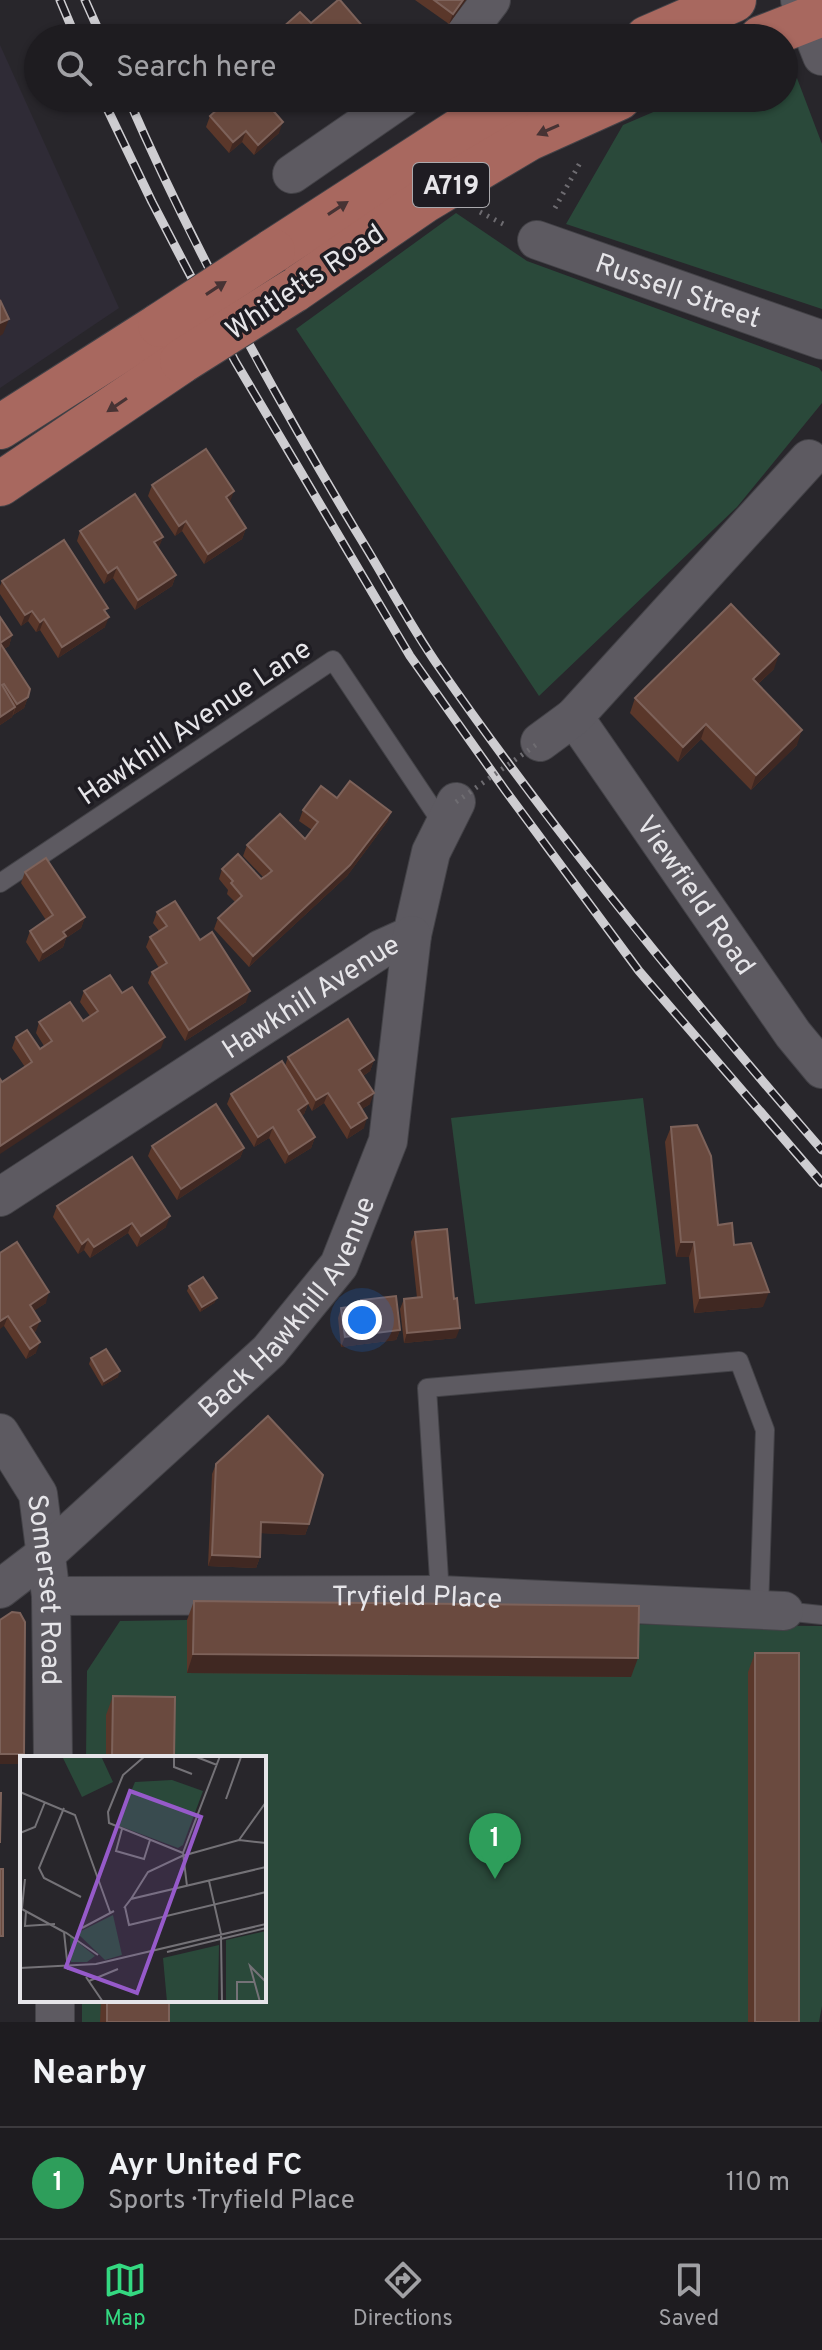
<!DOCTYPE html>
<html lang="en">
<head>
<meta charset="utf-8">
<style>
  body { margin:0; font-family:Overpass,sans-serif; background:#2b292d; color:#f1f3f6 }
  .you { position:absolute; left:362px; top:1320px; width:28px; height:28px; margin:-20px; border:6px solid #fff; border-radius:50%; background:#1a73e8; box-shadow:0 0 0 12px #1a73e833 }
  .badge { display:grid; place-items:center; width:52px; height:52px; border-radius:50%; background:#34d881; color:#fff; font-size:26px; font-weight:700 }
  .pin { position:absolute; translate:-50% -66px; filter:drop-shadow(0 2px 4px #0008) }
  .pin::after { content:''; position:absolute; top:42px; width:28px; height:24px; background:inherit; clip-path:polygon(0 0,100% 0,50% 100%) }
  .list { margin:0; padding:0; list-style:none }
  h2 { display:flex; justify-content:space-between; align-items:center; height:104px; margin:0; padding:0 32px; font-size:34px }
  h2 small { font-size:26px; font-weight:400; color:#a1a1a5 }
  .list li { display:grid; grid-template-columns:52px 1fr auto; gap:24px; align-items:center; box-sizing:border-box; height:112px; padding:0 32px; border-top:2px solid #3c3a3e }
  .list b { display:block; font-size:30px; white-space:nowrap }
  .list p { margin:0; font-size:26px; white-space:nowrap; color:#a1a1a5 }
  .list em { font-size:26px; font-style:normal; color:#a1a1a5 }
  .icon { flex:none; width:44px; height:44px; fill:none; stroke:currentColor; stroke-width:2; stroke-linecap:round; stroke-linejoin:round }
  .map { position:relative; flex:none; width:822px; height:2022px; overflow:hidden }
  .search { position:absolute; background:#1e1c20; box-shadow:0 2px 6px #0004; left:24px; right:24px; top:24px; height:88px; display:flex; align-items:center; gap:20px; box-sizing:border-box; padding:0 28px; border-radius:44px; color:#a1a1a5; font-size:30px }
  .sheet { height:216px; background:#1e1c20 }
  nav { display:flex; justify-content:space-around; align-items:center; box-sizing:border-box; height:112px; border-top:2px solid #3c3a3e; background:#1e1c20; font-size:22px; color:#a1a1a5 }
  nav a { display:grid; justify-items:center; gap:4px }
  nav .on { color:#34d881 }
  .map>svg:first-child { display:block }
</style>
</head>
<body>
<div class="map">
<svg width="822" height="2022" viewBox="0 0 822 2022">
  <rect width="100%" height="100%" fill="#28262b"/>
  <polygon fill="#2f2b36" points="0,45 119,308 0,388"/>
  <g fill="#2a493a">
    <polygon points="784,61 792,65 822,144 822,309 566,224 623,125 686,98 784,98"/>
    <polygon points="456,213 527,261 819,368 822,372 822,403 737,507 539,696 296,329"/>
    <polygon points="643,1098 666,1284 475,1304 451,1118"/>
    <polygon points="187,1620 822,1626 822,2006 819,2022 82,2022 82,2000 264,2000 264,1758 86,1758 87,1671 120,1621"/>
  </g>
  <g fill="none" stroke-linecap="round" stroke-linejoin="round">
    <g stroke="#434247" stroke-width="20">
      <g id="service">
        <polyline points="0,883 333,660 444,826"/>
        <polyline points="440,1595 427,1388 739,1361 765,1430 759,1610"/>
        <polyline points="784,1611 822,1615"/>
      </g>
    </g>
    <g stroke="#434247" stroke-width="40">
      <g id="minor">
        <polyline points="800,0 822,56"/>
        <polyline points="462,38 491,0"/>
        <polyline points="292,174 402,98"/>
        <path id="s1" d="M537,240L822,340"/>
        <path id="s2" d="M574,717L793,1034L822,1069"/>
        <polyline points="540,742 574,717 809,459"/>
        <path id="s3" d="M0,1197L381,949L412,935L431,852L456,802"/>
        <path id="s4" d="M0,1433L38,1494L51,1596L53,1758"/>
        <path id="s5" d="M0,1589L47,1553L269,1351L339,1265L388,1141L412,935"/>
        <path id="s6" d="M51,1596L440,1595L784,1611"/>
        <polyline points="55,2000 55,2022"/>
      </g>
    </g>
    <g stroke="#434247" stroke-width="46">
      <g id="primary">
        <polyline points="647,38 734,0"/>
        <polyline points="761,38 822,14"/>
        <polyline points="273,251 477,119 519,98"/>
        <polyline points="293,291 424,201 528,139 619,98"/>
        <polyline points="0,427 160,325"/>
        <polyline points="0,484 182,361"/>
      </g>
    </g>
    <g stroke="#6e6c71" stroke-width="5" stroke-dasharray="2 6" stroke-linecap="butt">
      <polyline points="555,208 581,161"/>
      <polyline points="480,212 507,226"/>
    </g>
    <use href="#service" stroke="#5d5a61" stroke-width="18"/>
    <use href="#minor" stroke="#5d5a61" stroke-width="38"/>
    <use href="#primary" stroke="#a8685f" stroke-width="44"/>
    <g stroke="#cecdd1" stroke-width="9">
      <g id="rail">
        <polyline points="60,0 76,38"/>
        <polyline points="85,0 102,38"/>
        <polyline points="102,98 152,202 235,361 410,656 505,790 639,971 822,1183"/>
        <path d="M128,98C193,248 272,391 356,531C384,576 409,624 439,667C556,835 687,995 822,1150"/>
      </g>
    </g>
    <use href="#rail" stroke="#1e1c22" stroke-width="6" stroke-dasharray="18" stroke-linecap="butt"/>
    <g stroke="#434247" stroke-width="46" stroke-linecap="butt">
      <g id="primary-bridge">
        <polyline points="160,325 273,251"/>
        <polyline points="182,361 293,291"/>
      </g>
    </g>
    <polyline stroke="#6e6c71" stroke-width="5" stroke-dasharray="2 6" stroke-linecap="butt" points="456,802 540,742"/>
    <use href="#primary-bridge" stroke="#a8685f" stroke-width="44"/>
  </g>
  <g fill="#5a372a">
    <polygon points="415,0 466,0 449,24"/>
    <polygon points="311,23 371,36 370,38 278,38 282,28"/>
    <polygon points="289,98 273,111 279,133 254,155 242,142 229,153 206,127 210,116"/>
    <polygon points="152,485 230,502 246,528 242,539 204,564 182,531 175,536 148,496"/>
    <polygon points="80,531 163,537 158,548 176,575 172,586 135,610 113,578 104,584 77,541"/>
    <polygon points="2,581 106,613 105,627 58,658 40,630 36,632 28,621 21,626 0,594 0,586"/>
    <polygon points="0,617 12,635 9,646 4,649 28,697 24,708 13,715 13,714 12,717 0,725"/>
    <polygon points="774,669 758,684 797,745 751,790 701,739 678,762 630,713 635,698"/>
    <polygon points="337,798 391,812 387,822 347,876 249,967 214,929 218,918 235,902 227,894 228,890 219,879 222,869 261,879 263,877 243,856 247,845 305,839 312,830 299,821 303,810"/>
    <polygon points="25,872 85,917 81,928 66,938 63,947 39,962 26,942 30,931 46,920 21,883"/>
    <polygon points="157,912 200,940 246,1002 185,1041 148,983 152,972 159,968 146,947 150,937 159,931 153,923"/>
    <polygon points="84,991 161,1048 2,1082 25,1067 12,1048 16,1037 40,1049 44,1046 36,1033 39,1022 83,1021 90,1016 80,1002"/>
    <polygon points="288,1057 374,1060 370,1071 363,1076 370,1104 362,1109 364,1128 347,1139 324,1103 312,1111 308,1104 304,1114 301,1116 315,1137 311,1148 285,1164 269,1138 254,1147 227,1104 231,1094 285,1066"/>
    <polygon points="671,1127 718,1225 734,1245 763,1307 694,1313 689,1257 676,1257 665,1142"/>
    <polygon points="152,1146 244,1148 240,1158 177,1200 148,1156"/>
    <polygon points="57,1206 166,1227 137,1247 128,1233 90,1258 84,1250 78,1254 53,1217"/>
    <polygon points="415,1232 454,1299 456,1338 404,1343 400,1309 404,1299 417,1298 411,1242"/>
    <polygon points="0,1253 46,1303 33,1311 36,1331 34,1332 36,1353 26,1359 4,1326"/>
    <polygon points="189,1286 217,1298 214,1303 200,1312 187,1291"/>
    <polygon points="361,1300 400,1330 396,1340 341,1347 338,1318 341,1308 359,1306"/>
    <polygon points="91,1358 118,1377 102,1386 89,1364"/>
    <polygon points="216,1464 309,1524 305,1535 261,1533 260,1557 256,1568 208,1566 212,1474"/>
    <polygon points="194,1601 631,1677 187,1673 187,1620"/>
    <polygon points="755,1653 799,2022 748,2022 748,1672"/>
    <polygon points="113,1696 174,1758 106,1758 106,1715"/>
    <polygon points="101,2000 169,2000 169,2022 100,2022"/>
  </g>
  <g fill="#402822">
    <polygon points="463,0 466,0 449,24 453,14"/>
    <polygon points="280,98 289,98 266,118 270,107"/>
    <polygon points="283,122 279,133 254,155 258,145"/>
    <polygon points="246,131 242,142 229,153 233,142"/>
    <polygon points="9,319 3,334 0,336 0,323"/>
    <polygon points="234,491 230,502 222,507 226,497"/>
    <polygon points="186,521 182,531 175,536 179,526"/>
    <polygon points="246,528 242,539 204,564 208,554"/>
    <polygon points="163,537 159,547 151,553 154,542"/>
    <polygon points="117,567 113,578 104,584 108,573"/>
    <polygon points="176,575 172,586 135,610 138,600"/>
    <polygon points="32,611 28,621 21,626 25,615"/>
    <polygon points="109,617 105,627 58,658 62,647"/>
    <polygon points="44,619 40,630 36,632 40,622"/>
    <polygon points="12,635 9,646 0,651 0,643"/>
    <polygon points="779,654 774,669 747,694 753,679"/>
    <polygon points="28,697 24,708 13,715 17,704"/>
    <polygon points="15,707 12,717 0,725 0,717"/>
    <polygon points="706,724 701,739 678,762 683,747"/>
    <polygon points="802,730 797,745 751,790 756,775"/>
    <polygon points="391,812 387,822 347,876 249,967 253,956"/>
    <polygon points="85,917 81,928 66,938 63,947 39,962 43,952 63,932"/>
    <polygon points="250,991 246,1002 185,1041 189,1030"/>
    <polygon points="165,1037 161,1048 0,1154 0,1146"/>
    <polygon points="374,1060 370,1071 355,1081 359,1070"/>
    <polygon points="328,1093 324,1103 312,1111 316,1100"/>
    <polygon points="374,1093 370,1104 354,1114 358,1103"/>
    <polygon points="308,1103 304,1114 294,1121 298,1110"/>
    <polygon points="367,1118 364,1128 347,1139 351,1128"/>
    <polygon points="273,1127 269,1138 254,1147 258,1137"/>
    <polygon points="315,1137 311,1148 285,1164 289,1154"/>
    <polygon points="244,1148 240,1158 177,1200 181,1189"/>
    <polygon points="170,1216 166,1227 137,1247 141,1236"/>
    <polygon points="132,1223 128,1233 90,1258 94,1247"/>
    <polygon points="88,1239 84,1250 78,1254 82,1244"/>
    <polygon points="681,1242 694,1242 689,1257 676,1257"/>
    <polygon points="49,1292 46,1303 26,1316 30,1305"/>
    <polygon points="769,1292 763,1307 694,1313 700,1298"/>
    <polygon points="217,1298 214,1303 200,1312 202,1307"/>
    <polygon points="8,1316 4,1326 0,1329 0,1321"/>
    <polygon points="40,1321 36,1331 26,1337 30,1327"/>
    <polygon points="460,1328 456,1338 404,1343 407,1333"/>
    <polygon points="400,1330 396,1340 341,1347 345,1337"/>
    <polygon points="40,1342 36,1353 26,1359 30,1349"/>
    <polygon points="120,1371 118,1377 102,1386 104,1381"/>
    <polygon points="261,1522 309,1524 305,1535 257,1533"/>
    <polygon points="212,1555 260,1557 256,1568 208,1566"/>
    <polygon points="193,1654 638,1658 631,1677 187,1673"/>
    <polygon points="0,1754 24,1754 20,1764 0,1764"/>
  </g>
  <g fill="#6a4a3f" stroke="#7d625a" stroke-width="2">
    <polygon points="338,0 340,0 371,36 368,38 290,38 282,28 300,12 311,23"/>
    <polygon points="434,0 463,0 453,14"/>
    <polygon points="230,98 280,98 270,107 283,122 258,145 246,131 233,142 210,116"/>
    <polygon points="0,300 9,319 0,323"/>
    <polygon points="206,449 234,491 226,497 246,528 208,554 186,521 179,526 152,485"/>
    <polygon points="135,494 163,537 154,542 176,575 138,600 117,567 108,573 80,531"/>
    <polygon points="64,540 108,608 104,610 109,617 62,647 44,619 40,622 32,611 25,615 2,581"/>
    <polygon points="731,604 779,654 753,679 802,730 756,775 706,724 683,747 635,698"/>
    <polygon points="0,617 12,635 0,643"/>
    <polygon points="0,643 30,689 28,697 17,704 4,684 2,685 15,707 0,717"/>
    <polygon points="350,781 391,812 350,865 253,956 218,918 242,896 231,883 233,881 222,869 238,854 261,879 267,875 272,871 247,845 280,814 305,839 318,822 303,810 321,786 337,798"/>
    <polygon points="46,858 85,917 63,932 66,936 43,952 30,931 53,915 25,872"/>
    <polygon points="175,901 200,940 212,932 250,991 189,1030 152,972 167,963 150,937 167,926 157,912"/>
    <polygon points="110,975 122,993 132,987 165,1037 0,1146 0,1079 2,1082 32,1062 16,1037 27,1030 40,1049 52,1041 39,1022 70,1002 83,1021 98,1011 84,991"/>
    <polygon points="348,1019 374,1060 359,1070 374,1093 358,1103 367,1118 351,1128 328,1093 316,1100 288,1057"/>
    <polygon points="282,1061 308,1103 298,1110 315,1137 289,1154 273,1127 258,1137 231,1094"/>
    <polygon points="216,1104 244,1148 181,1189 152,1146"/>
    <polygon points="697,1125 711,1156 718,1225 732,1223 734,1245 751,1243 769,1292 700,1298 694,1242 681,1242 671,1127"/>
    <polygon points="132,1157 170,1216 141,1236 132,1223 94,1247 88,1239 82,1244 57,1206"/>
    <polygon points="447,1229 454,1299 457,1298 460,1328 407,1333 404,1299 422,1297 415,1232"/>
    <polygon points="17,1242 49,1292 30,1305 40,1321 30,1327 40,1342 30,1349 8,1316 0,1321 0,1253"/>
    <polygon points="203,1277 217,1298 202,1307 189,1286"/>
    <polygon points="396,1296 400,1330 345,1337 341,1308 362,1305 361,1300"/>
    <polygon points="106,1349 120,1371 104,1381 91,1358"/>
    <polygon points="268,1416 323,1475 309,1524 261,1522 260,1557 212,1555 216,1464"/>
    <polygon points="194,1601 639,1606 638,1658 193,1654"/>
    <polygon points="12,1612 20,1613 25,1622 24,1754 0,1754 0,1620"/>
    <rect x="755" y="1653" width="44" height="369"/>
    <polygon points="113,1696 175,1697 174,1758 112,1758"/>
    <polygon points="0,1793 1,1793 0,1843"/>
    <rect x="0" y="1869" width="3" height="67"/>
    <rect x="107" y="2000" width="62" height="22"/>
  </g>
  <defs><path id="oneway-solid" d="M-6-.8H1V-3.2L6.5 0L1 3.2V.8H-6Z" transform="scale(2)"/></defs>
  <g fill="#473334">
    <use href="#oneway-solid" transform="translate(548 130) rotate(156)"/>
    <use href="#oneway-solid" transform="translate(338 208) rotate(-33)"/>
    <use href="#oneway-solid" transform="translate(216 288) rotate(-33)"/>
    <use href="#oneway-solid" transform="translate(117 405) rotate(146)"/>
  </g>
  <g text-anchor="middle" stroke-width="7" stroke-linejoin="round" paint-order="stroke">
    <rect fill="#1e1c22" stroke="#aaa9ad" stroke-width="2" x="413" y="163" width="76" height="44" rx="6"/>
    <g font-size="26" font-weight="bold" fill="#e6e5e9">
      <text x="451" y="194">A719</text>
    </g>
    <g font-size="28" fill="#e6e5e9" stroke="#1e1c22">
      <text transform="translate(304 281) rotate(-34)" y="10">Whitletts Road</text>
      <text dy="10" stroke="none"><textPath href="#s1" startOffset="150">Russell Street</textPath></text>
      <text transform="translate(194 721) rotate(-34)" y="10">Hawkhill Avenue Lane</text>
      <text dy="10" stroke="none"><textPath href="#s2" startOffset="216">Viewfield Road</textPath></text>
      <text dy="10" stroke="none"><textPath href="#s3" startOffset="370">Hawkhill Avenue</textPath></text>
      <text dy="10" stroke="none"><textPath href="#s5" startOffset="406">Back Hawkhill Avenue</textPath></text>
      <text dy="10" stroke="none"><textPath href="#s4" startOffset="168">Somerset Road</textPath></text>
      <text dy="10" stroke="none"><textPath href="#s6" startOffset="366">Tryfield Place</textPath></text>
    </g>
  </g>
  <g transform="translate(20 1756)">
    <rect width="246" height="246" fill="#28262b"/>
    <path d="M42,0H81L93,26L62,41ZM152,24L183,35L163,89L158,92L97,69L115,26ZM93,159L102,199L85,204L57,177ZM246,175V246H206V184ZM50,180L75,200L67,206H51ZM199,189L198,246H147L143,202Z" fill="#2a493a"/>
    <path fill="none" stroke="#747277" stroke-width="2" d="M125,0L103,19L88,56L89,67L163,97M154,0V11L172,18M174,0L197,9M0,36L55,59L90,156M206,43L221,1M44,52L19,112L24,122L61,141M102,73L96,95L124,103L130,84M0,77L15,71L25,46M219,84L246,46M189,125L201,178M167,130L163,97L200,0M111,143L128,116L162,100L219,84L246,87M105,151L109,169L246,136M0,152L44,176L48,214M2,152L5,123M104,152L111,143L246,111M6,155L5,170L35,168M62,172L94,155M45,176L78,199M201,180L202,246M147,196L246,172M0,212L76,208L246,168M66,221L83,246M69,225L98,213M217,246V226H234M240,246L230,210L246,226"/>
    <path fill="#965aca" fill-opacity="0.15" stroke="#965aca" stroke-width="4" d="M110,35L181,61L117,237L46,211Z"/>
    <rect width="246" height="246" fill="none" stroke="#e6e5e9" stroke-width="4"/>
  </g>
</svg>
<div class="you"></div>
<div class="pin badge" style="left:495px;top:1879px;background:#2e9e5b">1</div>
<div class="search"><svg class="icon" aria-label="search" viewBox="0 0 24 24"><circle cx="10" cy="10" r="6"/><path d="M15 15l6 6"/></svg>Search here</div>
</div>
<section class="sheet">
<h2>Nearby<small></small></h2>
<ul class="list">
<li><span class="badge" style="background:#2e9e5b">1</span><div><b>Ayr United FC</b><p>Sports · Tryfield Place</p></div><em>110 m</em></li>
</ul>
</section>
<nav>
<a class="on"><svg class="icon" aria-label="map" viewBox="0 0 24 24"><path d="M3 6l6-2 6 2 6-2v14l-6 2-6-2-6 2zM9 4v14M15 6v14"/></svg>Map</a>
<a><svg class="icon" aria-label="directions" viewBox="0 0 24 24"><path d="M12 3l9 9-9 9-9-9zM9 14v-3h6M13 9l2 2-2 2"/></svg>Directions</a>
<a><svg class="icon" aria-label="saved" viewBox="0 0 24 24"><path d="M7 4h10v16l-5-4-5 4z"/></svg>Saved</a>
</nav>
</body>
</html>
